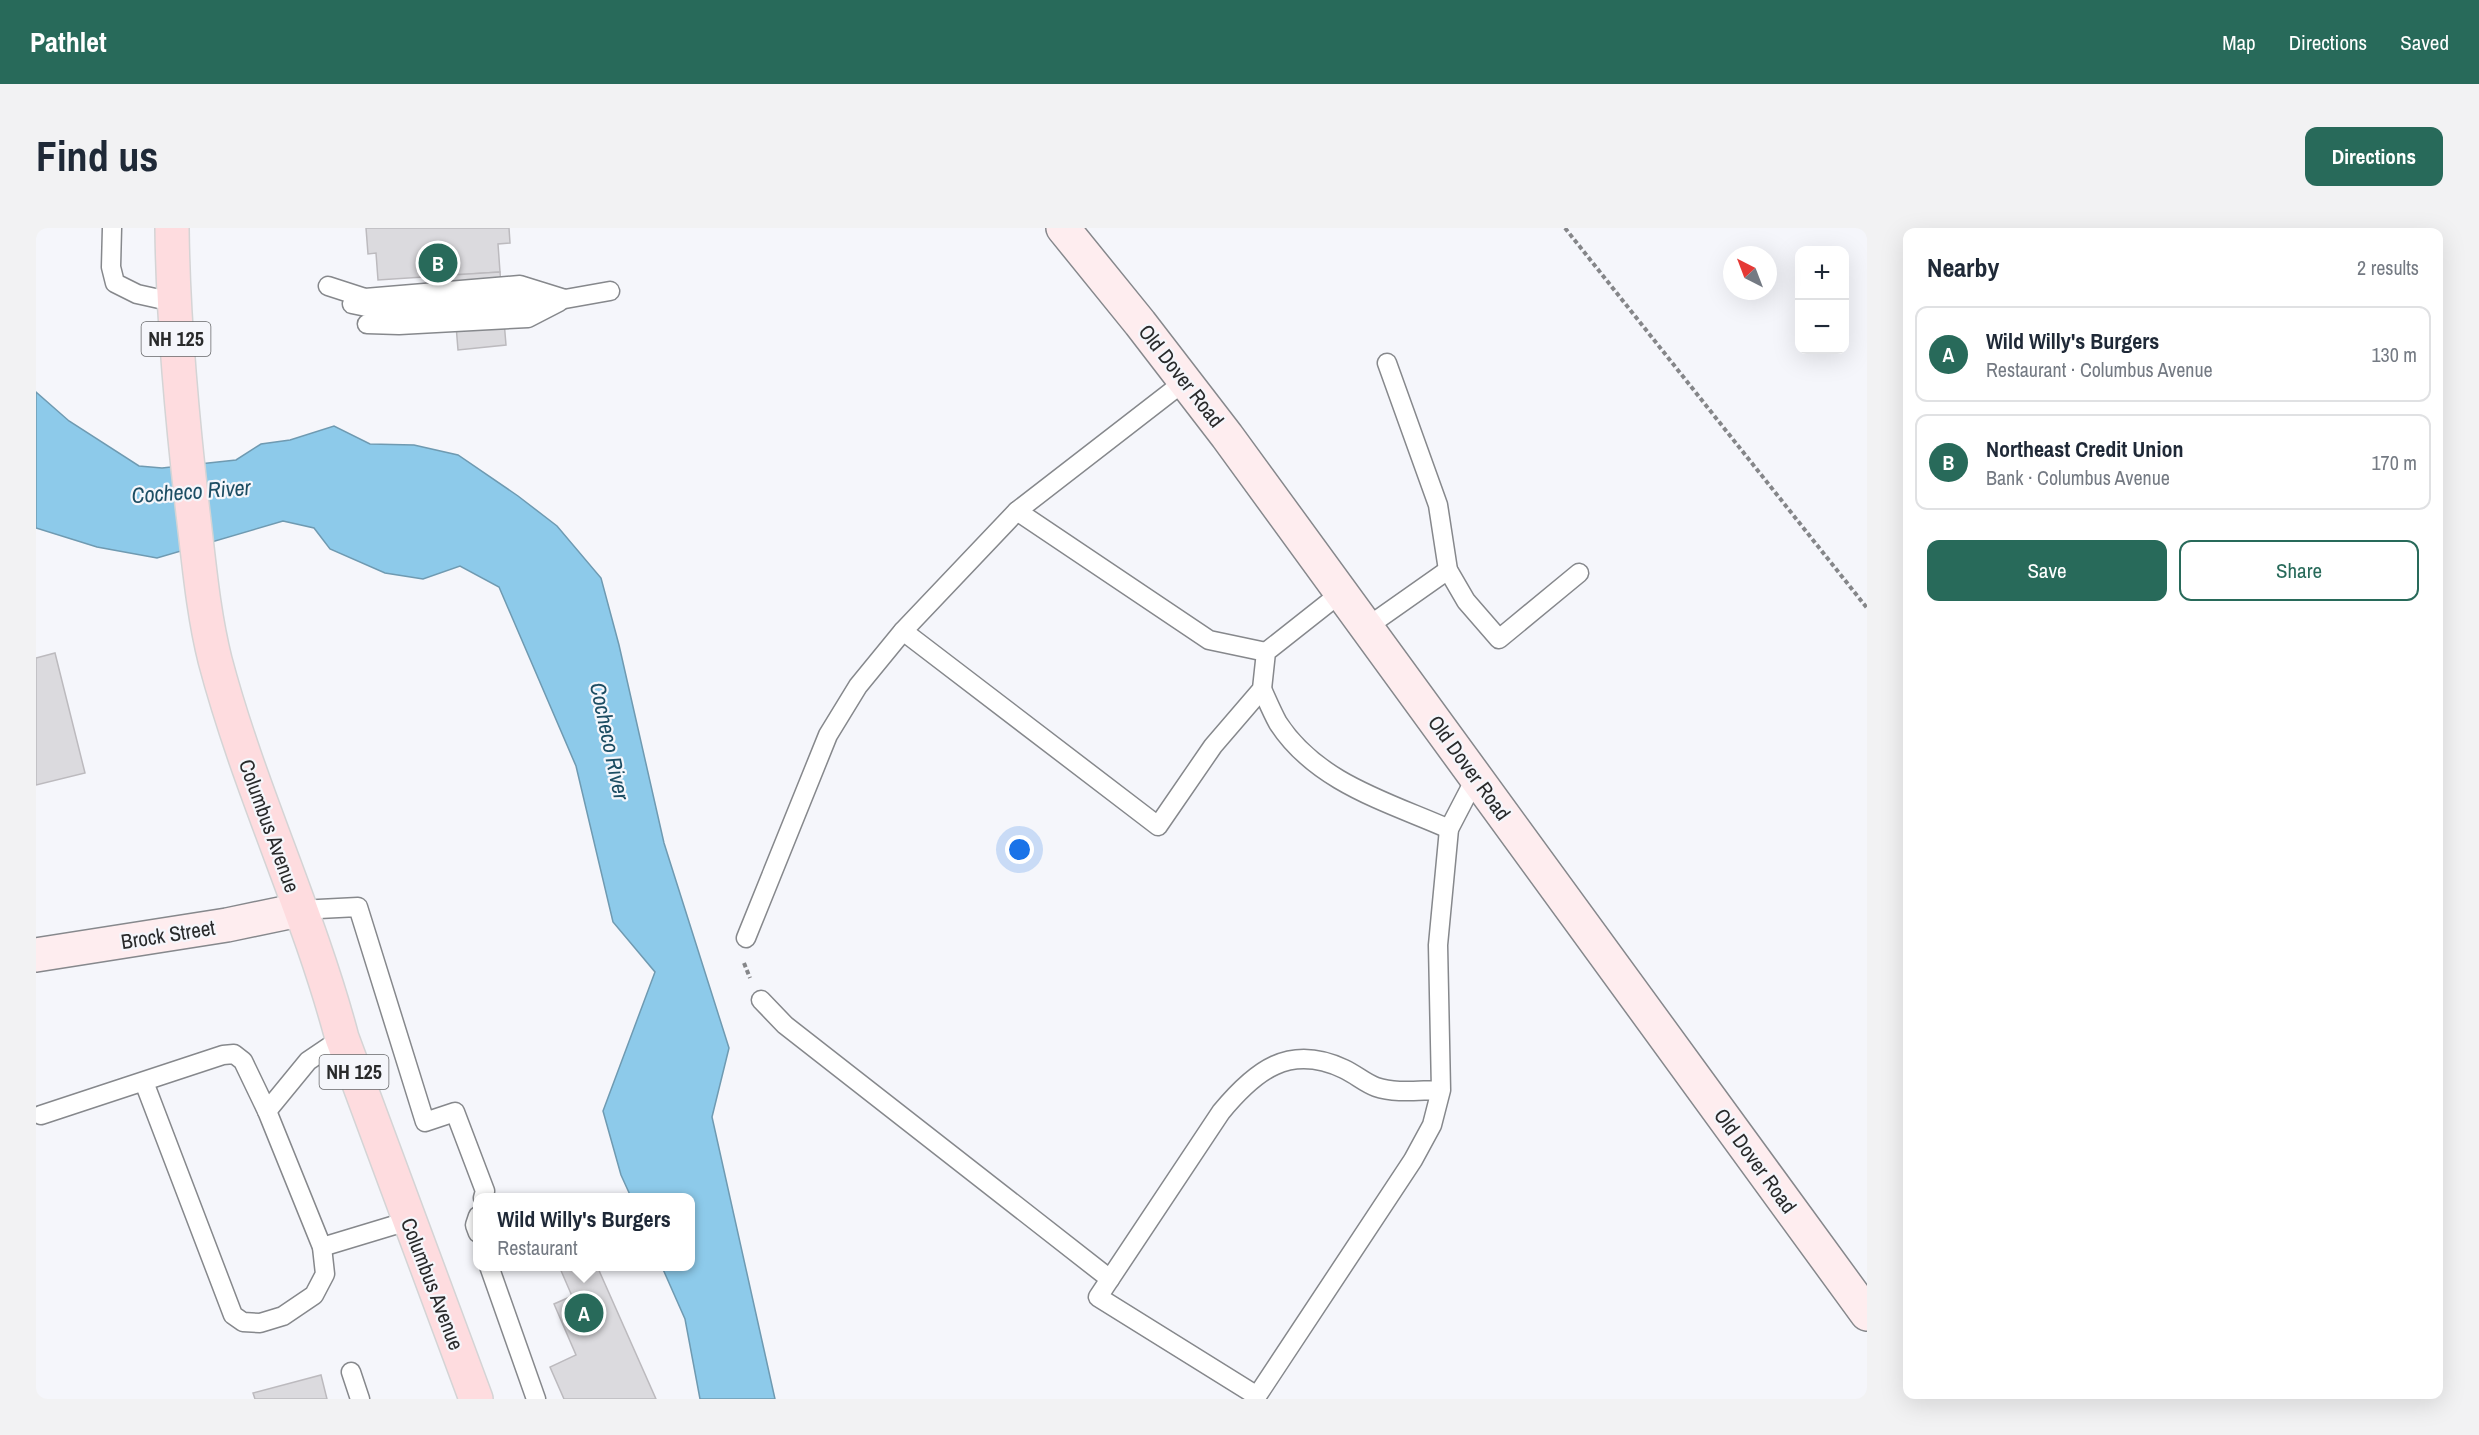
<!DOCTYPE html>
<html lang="en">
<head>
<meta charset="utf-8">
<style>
  body { margin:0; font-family:"Archivo Narrow",sans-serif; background:#f2f2f3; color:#1f2937 }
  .controls { position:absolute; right:18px; top:18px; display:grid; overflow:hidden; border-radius:12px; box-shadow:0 6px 24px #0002 }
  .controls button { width:54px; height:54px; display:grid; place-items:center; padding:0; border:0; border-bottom:2px solid #e0e1e3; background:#fff; color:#1f2937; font:30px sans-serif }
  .compass { position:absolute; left:1687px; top:18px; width:54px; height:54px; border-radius:50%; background:#fff; box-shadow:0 6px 24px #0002; rotate:318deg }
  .you { position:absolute; left:984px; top:622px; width:21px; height:21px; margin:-15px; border:4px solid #fff; border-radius:50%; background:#1a73e8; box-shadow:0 0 0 9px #1a73e833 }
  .badge { display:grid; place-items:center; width:39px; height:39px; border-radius:50%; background:#286a5a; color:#fff; font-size:20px; font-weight:700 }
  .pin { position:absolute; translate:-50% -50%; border:3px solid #fff; box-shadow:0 2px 6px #0006 }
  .popup { position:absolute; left:437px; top:965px; width:222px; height:78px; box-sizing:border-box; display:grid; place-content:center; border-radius:12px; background:#fff; filter:drop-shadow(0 2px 4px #0005); font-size:20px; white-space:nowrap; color:#747a83 }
  .popup b { font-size:22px; color:#1f2937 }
  .popup::after { content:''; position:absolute; left:50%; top:100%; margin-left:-12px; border:12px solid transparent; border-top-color:#fff }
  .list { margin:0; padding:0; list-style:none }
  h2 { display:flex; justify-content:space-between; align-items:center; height:78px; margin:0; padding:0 24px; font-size:26px }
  h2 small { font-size:20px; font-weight:400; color:#747a83 }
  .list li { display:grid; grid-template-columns:39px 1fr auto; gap:18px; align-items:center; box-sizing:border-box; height:96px; margin:0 12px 12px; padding:0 12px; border:2px solid #e0e1e3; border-radius:12px }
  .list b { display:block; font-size:22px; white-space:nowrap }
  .list p { margin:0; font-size:20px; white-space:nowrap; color:#747a83 }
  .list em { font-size:20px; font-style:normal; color:#747a83 }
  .actions { display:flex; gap:12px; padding:18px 24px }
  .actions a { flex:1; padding:14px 0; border:2px solid #286a5a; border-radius:12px; text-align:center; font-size:21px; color:#286a5a }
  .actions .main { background:#286a5a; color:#fff }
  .map { position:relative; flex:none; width:1831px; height:1171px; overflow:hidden; border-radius:12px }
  header { display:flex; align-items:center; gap:36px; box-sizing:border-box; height:84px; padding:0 30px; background:#286a5a; color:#fff }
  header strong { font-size:28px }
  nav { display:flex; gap:33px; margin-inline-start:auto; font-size:21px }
  .intro { display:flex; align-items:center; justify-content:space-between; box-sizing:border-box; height:144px; padding:0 36px }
  h1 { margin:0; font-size:42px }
  .button { padding:15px 27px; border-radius:12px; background:#286a5a; color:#fff; font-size:21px; font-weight:700 }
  main { display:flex; gap:36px; padding:0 36px }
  aside { flex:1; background:#fff; border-radius:12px; box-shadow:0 6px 24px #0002 }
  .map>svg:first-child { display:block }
</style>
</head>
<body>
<header>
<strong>Pathlet</strong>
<nav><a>Map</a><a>Directions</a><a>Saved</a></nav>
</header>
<div class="intro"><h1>Find us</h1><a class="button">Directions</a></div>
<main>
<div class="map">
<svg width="1831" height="1171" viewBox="0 0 1831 1171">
  <rect width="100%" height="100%" fill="#f5f6fb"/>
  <polygon fill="#8dcaea" stroke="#6f9ab1" stroke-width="1.5" points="0,164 33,193 103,238 126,240 200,232 225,216 254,212 298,198 334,216 378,217 422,227 482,268 521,298 565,350 583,417 628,615 693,820 676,889 739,1171 664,1171 649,1091 626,1039 654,1038 654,970 595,969 585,947 567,883 619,744 577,694 540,538 463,359 424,338 387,351 349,345 294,321 278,300 247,293 121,330 61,319 0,300"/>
  <g fill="#dbdade" stroke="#bcbabe" stroke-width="1.5">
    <polygon points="330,0 473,0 474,15 462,16 464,44 342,52 340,25 332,26"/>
    <polygon points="464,44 470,117 422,122 416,47"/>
    <polygon points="19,425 49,545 0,557 0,430"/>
    <polygon points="523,1038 561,1038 620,1171 528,1171 514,1139 540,1127 518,1076 536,1068"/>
    <polygon points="285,1147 291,1171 219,1171 217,1165"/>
  </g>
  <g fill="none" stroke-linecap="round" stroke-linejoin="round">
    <g stroke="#86888c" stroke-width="21">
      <g id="lane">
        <polyline points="76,0 75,39 79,55 101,66 137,74"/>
        <polyline points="292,58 329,70 484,57 529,71 574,63"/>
        <polyline points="316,76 345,82 518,72"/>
        <polyline points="331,96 363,97 492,90 523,74"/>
        <polyline points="1351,135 1402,277 1412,342 1430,373 1463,411 1543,345"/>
        <polyline points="1149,153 981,283 867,403 1122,598 1177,518 1226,461 1230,424 1306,364"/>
        <polyline points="981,283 1173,412 1230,424"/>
        <polyline points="1331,399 1412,342"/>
        <path d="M1226,461C1231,472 1236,484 1242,495C1281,555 1352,574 1413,601"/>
        <polyline points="263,682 322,679 389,894 419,884 449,963 447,970"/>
        <polyline points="710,710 792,507 822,458 867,403"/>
        <polyline points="725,772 749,797 1074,1051"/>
        <path d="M1405,862C1384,862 1360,866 1340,859C1329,855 1319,846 1308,841C1253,815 1219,843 1185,884L1062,1069L1221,1168L1377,932L1396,897L1405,862L1402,717L1413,601L1440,549"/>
        <polyline points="231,883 272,833 306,810"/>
        <polyline points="5,887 187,827 198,826 207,833 231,883 286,1019 289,1046 278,1067 247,1088 224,1095 207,1094 197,1087 108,854"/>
        <polyline points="442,988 439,997 442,1005"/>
        <polyline points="286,1019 372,993"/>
        <polyline points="453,1038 500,1171"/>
        <polyline points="315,1144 324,1171"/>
      </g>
    </g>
    <g stroke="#86888c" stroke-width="36">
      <g id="secondary">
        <polyline points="1027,0 1104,95 1191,208 1831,1086"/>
        <polyline points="0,727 191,697 263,682"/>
      </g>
    </g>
    <g stroke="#d4d4d5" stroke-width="36">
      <path id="primary" d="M136,0C137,95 146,190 157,285C163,334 167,384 179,432C213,561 272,682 306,810L440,1171"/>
    </g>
    <g stroke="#858689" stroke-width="4" stroke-dasharray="4.5 3" stroke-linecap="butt">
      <polyline points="1529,0 1831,380"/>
      <polyline points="708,735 714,750"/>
    </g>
    <use href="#lane" stroke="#fff" stroke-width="18"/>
    <use href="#secondary" stroke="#feedef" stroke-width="33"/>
    <use href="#primary" stroke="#fedcdf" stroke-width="33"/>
  </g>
  <g text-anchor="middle" stroke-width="4.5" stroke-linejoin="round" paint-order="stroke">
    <g fill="#f5f6fb" stroke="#666769" stroke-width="1.5">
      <rect x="105.5" y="94" width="69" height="34" rx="4.5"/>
      <rect x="283.5" y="827" width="69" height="34" rx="4.5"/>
    </g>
    <g font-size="20" font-weight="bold" fill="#292a2b">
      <text x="140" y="118">NH 125</text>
      <text x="318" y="851">NH 125</text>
    </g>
    <g font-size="21" fill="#292a2b" stroke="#f5f6fb">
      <text transform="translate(1145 148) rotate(52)" y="7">Old Dover Road</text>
      <text transform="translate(1433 540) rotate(54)" y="7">Old Dover Road</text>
      <text transform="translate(233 598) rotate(70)" y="7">Columbus Avenue</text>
      <text transform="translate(132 707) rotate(-9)" y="7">Brock Street</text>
      <text transform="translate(1719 933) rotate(54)" y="7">Old Dover Road</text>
      <text transform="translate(396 1056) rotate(69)" y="7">Columbus Avenue</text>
    </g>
    <g font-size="22" font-style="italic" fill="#1c4d63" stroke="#f5f6fb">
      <text transform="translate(155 263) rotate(-4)" y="8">Cocheco River</text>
      <text transform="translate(574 513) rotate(78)" y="8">Cocheco River</text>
    </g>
  </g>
</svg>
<div class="controls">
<button>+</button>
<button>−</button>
</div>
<svg class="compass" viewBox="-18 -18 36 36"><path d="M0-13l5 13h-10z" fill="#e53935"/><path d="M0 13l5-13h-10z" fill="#747a83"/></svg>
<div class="you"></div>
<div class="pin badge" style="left:548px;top:1085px">A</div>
<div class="popup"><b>Wild Willy's Burgers</b>Restaurant</div>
<div class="pin badge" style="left:402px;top:35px">B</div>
</div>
<aside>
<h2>Nearby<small>2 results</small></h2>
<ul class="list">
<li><span class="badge">A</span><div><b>Wild Willy's Burgers</b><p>Restaurant · Columbus Avenue</p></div><em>130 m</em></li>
<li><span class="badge">B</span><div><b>Northeast Credit Union</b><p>Bank · Columbus Avenue</p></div><em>170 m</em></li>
</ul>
<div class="actions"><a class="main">Save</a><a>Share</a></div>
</aside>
</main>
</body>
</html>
